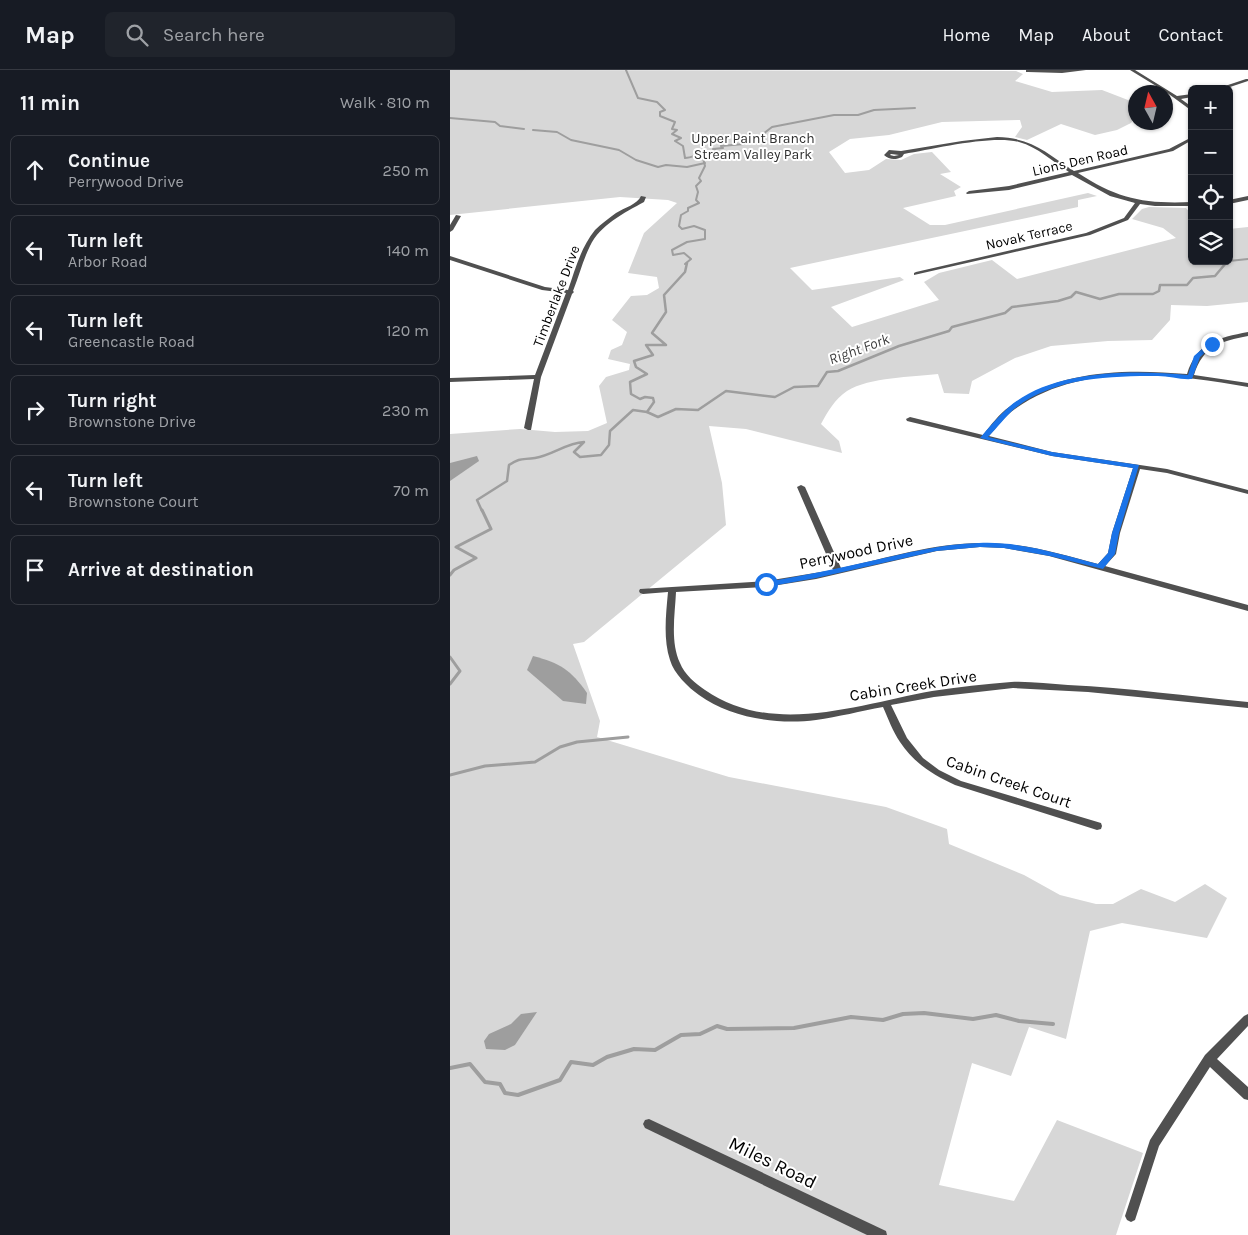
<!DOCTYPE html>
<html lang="en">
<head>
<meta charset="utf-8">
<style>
  body { margin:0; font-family:Karla,sans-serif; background:#20242c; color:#f1f3f6 }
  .controls { position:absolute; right:15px; top:15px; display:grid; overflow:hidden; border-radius:8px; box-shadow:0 1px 4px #0004 }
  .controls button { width:45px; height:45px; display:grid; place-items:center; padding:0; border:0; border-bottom:1px solid #363941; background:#171b24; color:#f1f3f6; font:25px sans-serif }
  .compass { position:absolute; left:678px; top:15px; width:45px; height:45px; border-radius:50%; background:#171b24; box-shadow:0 1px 4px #0004; rotate:352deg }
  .stop { position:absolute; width:15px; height:15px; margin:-11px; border:4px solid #1a73e8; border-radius:50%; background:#fff }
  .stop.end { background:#1a73e8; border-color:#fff; box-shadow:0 1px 5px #0008 }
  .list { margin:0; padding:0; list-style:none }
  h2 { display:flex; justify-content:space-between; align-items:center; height:65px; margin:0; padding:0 20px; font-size:21px }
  h2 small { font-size:16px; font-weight:400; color:#9ea1a6 }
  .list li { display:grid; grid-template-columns:32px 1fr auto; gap:15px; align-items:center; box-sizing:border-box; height:70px; margin:0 10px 10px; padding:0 10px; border:1px solid #363941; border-radius:8px }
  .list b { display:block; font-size:19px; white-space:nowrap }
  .list p { margin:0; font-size:16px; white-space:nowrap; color:#9ea1a6 }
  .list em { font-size:16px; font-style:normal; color:#9ea1a6 }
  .icon { flex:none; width:28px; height:28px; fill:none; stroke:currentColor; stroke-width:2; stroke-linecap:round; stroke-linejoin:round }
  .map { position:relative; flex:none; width:798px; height:1165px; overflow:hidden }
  header { display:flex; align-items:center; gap:30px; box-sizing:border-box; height:70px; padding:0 25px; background:#171b24; border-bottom:1px solid #363941 }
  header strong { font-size:24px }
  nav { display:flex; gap:28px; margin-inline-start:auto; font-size:18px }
  .search { width:350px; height:45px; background:#20242c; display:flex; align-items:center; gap:12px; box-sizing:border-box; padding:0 18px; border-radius:8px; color:#9ea1a6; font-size:19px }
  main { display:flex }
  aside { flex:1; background:#171b24 }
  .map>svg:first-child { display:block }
</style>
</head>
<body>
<header>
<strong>Map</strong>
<div class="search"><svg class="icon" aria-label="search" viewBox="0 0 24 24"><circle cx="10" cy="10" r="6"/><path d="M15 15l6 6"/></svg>Search here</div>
<nav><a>Home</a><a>Map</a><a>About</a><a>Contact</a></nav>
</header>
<main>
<aside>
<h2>11 min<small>Walk · 810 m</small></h2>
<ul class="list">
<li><svg class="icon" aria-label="ahead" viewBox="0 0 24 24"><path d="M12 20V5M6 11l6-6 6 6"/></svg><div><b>Continue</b><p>Perrywood Drive</p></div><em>250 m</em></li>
<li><svg class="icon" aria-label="left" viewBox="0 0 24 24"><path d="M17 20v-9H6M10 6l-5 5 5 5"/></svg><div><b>Turn left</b><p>Arbor Road</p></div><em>140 m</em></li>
<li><svg class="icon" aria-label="left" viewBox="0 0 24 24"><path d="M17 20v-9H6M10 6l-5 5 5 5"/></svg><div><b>Turn left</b><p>Greencastle Road</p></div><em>120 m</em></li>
<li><svg class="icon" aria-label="right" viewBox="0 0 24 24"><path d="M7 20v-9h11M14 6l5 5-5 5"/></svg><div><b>Turn right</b><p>Brownstone Drive</p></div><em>230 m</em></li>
<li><svg class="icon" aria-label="left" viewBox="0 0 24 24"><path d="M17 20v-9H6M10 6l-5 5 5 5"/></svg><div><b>Turn left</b><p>Brownstone Court</p></div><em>70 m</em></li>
<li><svg class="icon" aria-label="arrive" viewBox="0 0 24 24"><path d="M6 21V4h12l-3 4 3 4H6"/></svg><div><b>Arrive at destination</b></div></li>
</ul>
</aside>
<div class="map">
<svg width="798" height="1165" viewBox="0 0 798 1165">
  <rect width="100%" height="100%" fill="#fff"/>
  <path fill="#d7d7d7" d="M0,0L566,1L573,4L565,11L602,22L652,20L678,30L685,29V47L681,53L667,60L645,65L611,54L577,70L565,67L572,57L570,50L492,52L439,65L400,69L379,82L395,103L419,100L436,89L451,90L464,84L482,82L501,102L490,104L511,117L504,121L506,126L453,138L480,155H495L638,123L647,126L628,130V137L340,198L362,220L450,207L454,210L381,237L402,257L489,230L474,212L489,203L542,190L567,209L726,168L713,158L682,149L692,139L699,137L736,138L742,145V191H779V159L798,157V232L757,236L721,235L720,250L702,270L658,271L601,276L565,288L522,311L519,324L494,323L488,304C462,307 420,307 397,321C385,329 378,341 371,354L389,371L392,383L296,359L259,356L272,413L276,455L134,572L123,574L150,651L147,667L279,707L436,737L497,759L499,774L574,805L610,825L646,834H663L691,819L725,832L755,814L777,828L757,868L672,853L640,861L616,969L579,957L561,1006L522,993L489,1115L564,1131L607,1050L693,1083L666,1165H0V364L70,359L105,362L138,361L157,353L149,316L156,307L179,300L180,294L158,289L161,280L172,275L177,262L162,250L181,226L197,225L209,218L207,207L178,203L194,163L227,133L218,130L170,127L0,145Z"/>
  <g fill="#9e9e9e">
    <polygon points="27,386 29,391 0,411 0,393"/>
    <path d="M83,586C110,593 121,600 137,623L136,634L113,631L77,600Z"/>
    <polygon points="87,942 65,975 55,980 36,979 34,971 39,964 61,954 71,944"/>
  </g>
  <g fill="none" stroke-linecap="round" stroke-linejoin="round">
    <g stroke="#9e9e9e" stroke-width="2">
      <path d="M176,0L188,28L207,32L215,40L210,42V46L225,52L222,59L227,60L222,64L231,68L225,71L233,76L235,88C243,88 248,83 257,83"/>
      <polyline points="0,48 45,52 50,56 74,59"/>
      <polyline points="83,60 107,62 121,70 169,80 186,90 208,97 216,95 237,97 255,93"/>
      <polyline points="779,191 798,189"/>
      <polyline points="235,194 241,189 234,183 223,185 222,180 237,172 255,169 255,160 244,156 232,159 229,156 231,145 238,141 238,138 249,133 246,130 248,122 246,116 251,111 249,108 255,96 253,88 256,84 265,83 266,81 263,79 273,78 271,76 294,74 309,68 315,68 313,64 322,57 384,45 408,45 424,40 465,38"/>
      <polyline points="775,194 778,191"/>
    </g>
    <g stroke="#9e9e9e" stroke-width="2.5">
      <polyline points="197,342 204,332 203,328 195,327 190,329 181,324 180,312 197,304 186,297 184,291 203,285 196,275 216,275 202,263 216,242 214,225 235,202 237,193"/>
      <path d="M32,441L27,430L57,411L59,395C71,387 72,390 85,388C103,385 116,373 134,372L124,382L130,387L151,385L159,375L160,361L183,340L197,342L208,347L226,339L248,340L276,321L325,327L344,317L368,316L377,302L388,301L449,276L499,261L502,257L555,243L562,237L608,231L621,227L626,222L650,229L669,224H703L709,221L710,215H737L743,208L765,206L776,193"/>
    </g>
    <g stroke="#9e9e9e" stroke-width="3">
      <polyline points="0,505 4,500 26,488 6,477 41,459 32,440"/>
      <polyline points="0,587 10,601 0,614"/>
      <polyline points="0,705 35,696 85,692 110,677 127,672 178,667"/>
    </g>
    <polyline stroke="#9e9e9e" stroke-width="4" points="0,998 20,994 35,1012 50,1014 55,1023 68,1025 110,1010 121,992 143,995 157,987 184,979 205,980 231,965 250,964 267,956 277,959 344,958 401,947 433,950 453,944 474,943 523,949 546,945 569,951 603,954"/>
    <g fill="#505050" fill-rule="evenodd">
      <polygon points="576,0 636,0 612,3 578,2 576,2"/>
      <polygon points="680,0 685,0 727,26 742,24 742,27 731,29 742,37 742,41 716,22"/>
      <polygon points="796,9 798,9 798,11 774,19 766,19"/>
      <path d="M547,67C583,68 596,83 624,101L719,79L742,67V70L723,81L628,103C668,129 694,134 742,132V136H705L690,134L678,150L640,165L464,205V203L466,202L636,163L674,148L685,133L660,126L622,105L559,120L517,124L516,123L519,121L559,116L619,102C603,92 588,77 569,72C541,65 484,79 454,84L452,87C446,90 439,90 434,85L439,80L451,81L512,71ZM441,84L449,85L444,86L440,85Z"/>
      <path d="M191,126L196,127L194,132C174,143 150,155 140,176C133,190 129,206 123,221L124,222L122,224L91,307L81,360H78L74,358L84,309L0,312V308L85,305L116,223L92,220L0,190V186L95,217L118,220C125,200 131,177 145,160C151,154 159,148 166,143C174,138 188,134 191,126Z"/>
      <polygon points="798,126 798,130 779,134 779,130"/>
      <polygon points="6,145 11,146 3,160 0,162 0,155"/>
      <path d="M798,262V266C771,271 753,276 744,305L798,313V317C722,304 633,291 565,339C555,346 547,357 539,366L602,382L717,399L798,420V424L717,403L690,399L670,463L666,484L655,496L798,535V541L599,486L554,478L530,477L487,481L366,509L316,517L226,522C225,544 220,572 230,593C234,604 246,614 255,620C322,667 410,634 482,621C508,617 535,614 561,612C579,611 599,614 618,615C678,618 738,626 798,632V638L638,622L563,618L484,627L441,635L457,668L473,688L489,700L511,711L651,753L652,756L651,759L647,760L505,715C483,705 464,693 450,672C443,662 438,648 433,637C411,641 388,647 366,650C327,655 281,648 249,625C238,617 224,604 220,590C213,569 216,544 218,522L193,524L190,523L189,521L190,519L316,511L383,500L347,417L351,415L355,417L391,498C437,488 484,473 531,473C571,472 610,484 648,494L658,483L662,463L683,398L602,386L457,351L456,349L460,347L533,365C541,355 549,344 559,337C610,299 677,299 737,304C747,272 768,268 798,262Z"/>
      <polygon points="798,944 798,956 767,989 798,1017 798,1030 794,1029 760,997 709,1076 685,1150 681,1152 677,1150 675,1146 700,1070 755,985 794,946"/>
      <polygon points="199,1049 436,1161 437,1165 417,1165 195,1058 193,1054 195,1050"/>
    </g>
  </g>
  <path fill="#1a73e8" d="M759,273L765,274L750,287L742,309C731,310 719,306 708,306C660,306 604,307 564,339C555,347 547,358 538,367L602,382L689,395L669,463L665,484L653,499L600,486L554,478L530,477L486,481L366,508L316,517L313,514L316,512C352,506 386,499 421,491C457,483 492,474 529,473C569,471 610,484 648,494L658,483L662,463L683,398L602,386L530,368C539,357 549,346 559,337C603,299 684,300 738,305L744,286Z"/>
  <g text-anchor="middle" stroke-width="4" stroke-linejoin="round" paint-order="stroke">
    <g font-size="14" fill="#2e2e2e" stroke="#fff">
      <text x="303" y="73">Upper Paint Branch<tspan x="303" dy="16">Stream Valley Park</tspan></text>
    </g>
    <g font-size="14" fill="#000" stroke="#fff">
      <text transform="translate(630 90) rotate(-13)" y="5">Lions Den Road</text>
      <text transform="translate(579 165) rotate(-13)" y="5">Novak Terrace</text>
      <text transform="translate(106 226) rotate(-69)" y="5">Timberlake Drive</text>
    </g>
    <g font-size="15" font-style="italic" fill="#3f3f3f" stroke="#fff">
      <text transform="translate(409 279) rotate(-20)" y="5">Right Fork</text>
    </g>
    <g font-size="16" fill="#000" stroke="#fff">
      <text transform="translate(406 481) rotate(-12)" y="6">Perrywood Drive</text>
      <text transform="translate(463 615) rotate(-9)" y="6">Cabin Creek Drive</text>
      <text transform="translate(559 711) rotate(19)" y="6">Cabin Creek Court</text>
    </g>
    <g font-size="19" fill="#000" stroke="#fff">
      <text transform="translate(323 1092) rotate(26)" y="7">Miles Road</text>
    </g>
  </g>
</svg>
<div class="controls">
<button>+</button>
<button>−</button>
<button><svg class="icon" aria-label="locate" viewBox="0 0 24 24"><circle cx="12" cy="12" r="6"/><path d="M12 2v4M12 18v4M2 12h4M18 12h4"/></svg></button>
<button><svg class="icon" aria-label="layers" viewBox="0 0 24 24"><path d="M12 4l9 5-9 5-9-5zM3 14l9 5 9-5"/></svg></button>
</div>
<svg class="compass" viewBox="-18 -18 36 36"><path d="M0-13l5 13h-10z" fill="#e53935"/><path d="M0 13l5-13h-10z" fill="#9ea1a6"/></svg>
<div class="stop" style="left:316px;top:514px"></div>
<div class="stop end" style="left:762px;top:274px"></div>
</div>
</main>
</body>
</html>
